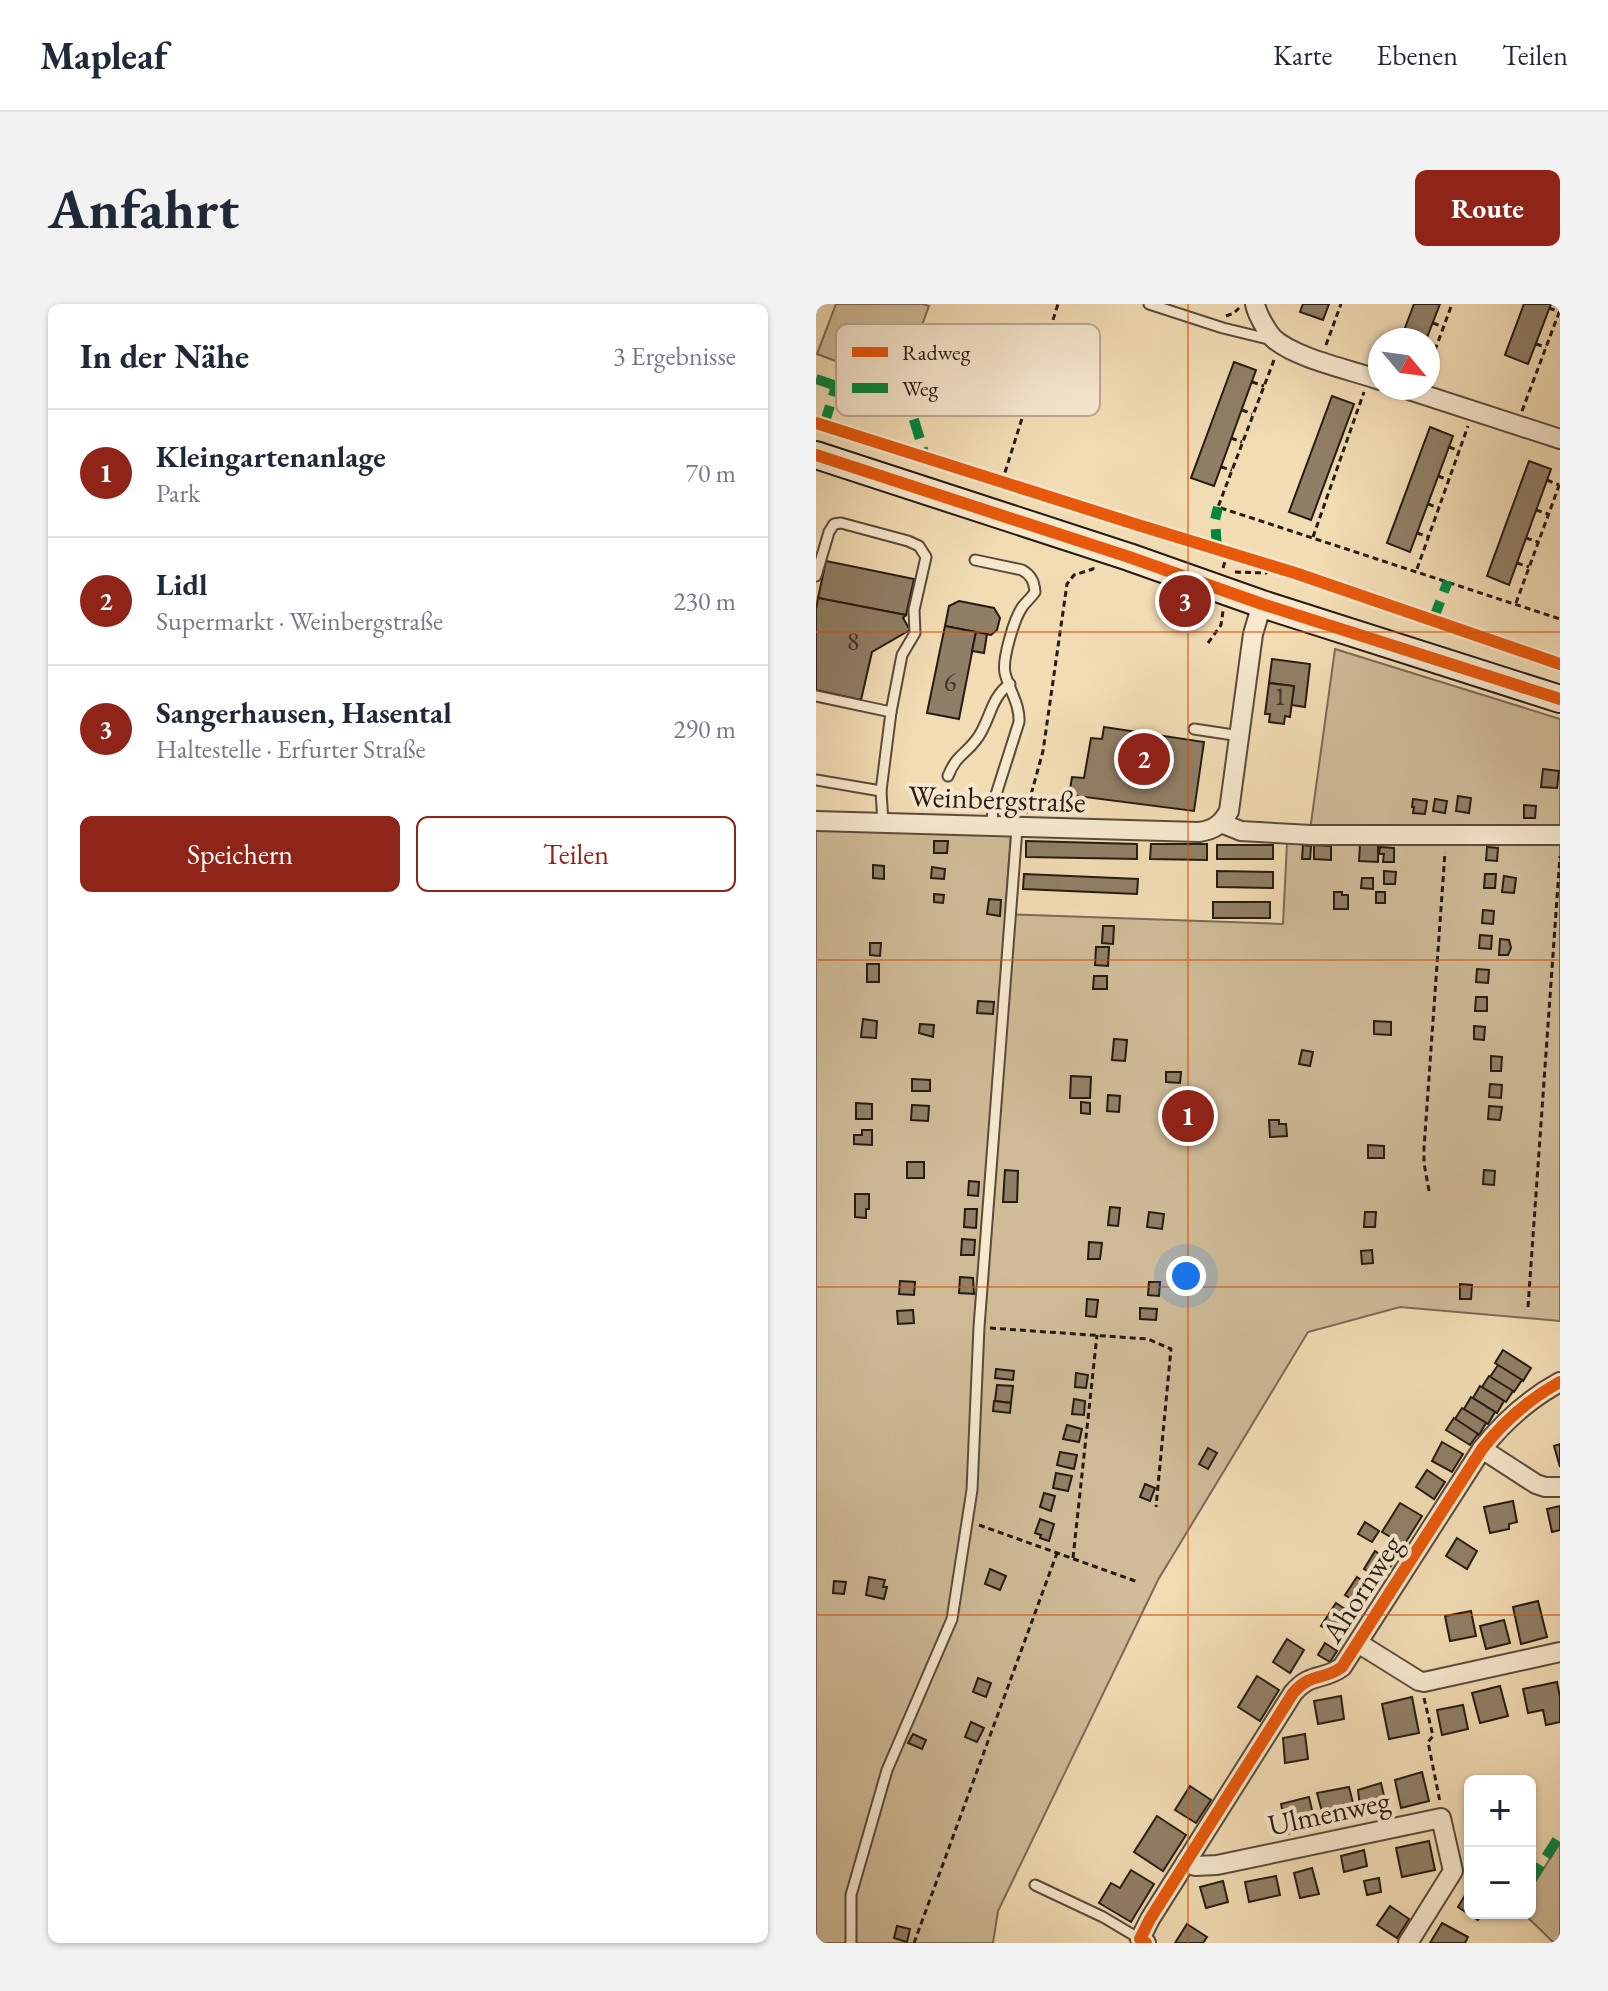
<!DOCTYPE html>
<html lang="de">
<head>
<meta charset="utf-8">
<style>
  body { margin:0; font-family:"EB Garamond",serif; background:#f2f2f3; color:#1f2937 }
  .controls { position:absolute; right:24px; bottom:24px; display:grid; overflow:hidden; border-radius:12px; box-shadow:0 2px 6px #0004 }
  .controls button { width:72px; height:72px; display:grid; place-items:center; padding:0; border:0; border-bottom:2px solid #e0e1e3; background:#fff; color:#1f2937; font:40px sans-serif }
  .compass { position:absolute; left:552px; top:24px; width:72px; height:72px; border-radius:50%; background:#fff; box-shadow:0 2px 6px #0004; rotate:119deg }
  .you { position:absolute; left:370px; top:972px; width:28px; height:28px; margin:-20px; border:6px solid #fff; border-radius:50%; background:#1a73e8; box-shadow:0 0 0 12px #1a73e833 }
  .badge { display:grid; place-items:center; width:52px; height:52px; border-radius:50%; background:#8f2418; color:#fff; font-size:26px; font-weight:700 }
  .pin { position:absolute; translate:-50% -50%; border:4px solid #fff; box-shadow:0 2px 8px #0006 }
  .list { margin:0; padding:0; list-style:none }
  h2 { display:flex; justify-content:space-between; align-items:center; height:104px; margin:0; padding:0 32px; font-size:34px }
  h2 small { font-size:26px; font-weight:400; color:#747a83 }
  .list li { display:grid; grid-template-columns:52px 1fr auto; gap:24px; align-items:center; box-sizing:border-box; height:128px; padding:0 32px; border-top:2px solid #e0e1e3 }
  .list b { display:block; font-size:30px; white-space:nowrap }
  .list p { margin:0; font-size:26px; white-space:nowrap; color:#747a83 }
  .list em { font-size:26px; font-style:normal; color:#747a83 }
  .actions { display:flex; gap:16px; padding:24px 32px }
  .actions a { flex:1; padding:18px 0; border:2px solid #8f2418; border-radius:12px; text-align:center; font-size:28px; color:#8f2418 }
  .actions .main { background:#8f2418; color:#fff }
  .map { position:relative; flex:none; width:744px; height:1639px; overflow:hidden; border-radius:12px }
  header { display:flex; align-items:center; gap:48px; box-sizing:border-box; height:112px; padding:0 40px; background:#fff; border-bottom:2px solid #e0e1e3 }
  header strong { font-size:38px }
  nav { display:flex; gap:44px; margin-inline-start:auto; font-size:28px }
  .intro { display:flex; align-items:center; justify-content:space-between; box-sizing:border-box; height:192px; padding:0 48px }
  h1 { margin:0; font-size:56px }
  .button { padding:20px 36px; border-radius:12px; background:#8f2418; color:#fff; font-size:28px; font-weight:700 }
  main { display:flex; gap:48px; padding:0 48px }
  aside { flex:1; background:#fff; border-radius:12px; box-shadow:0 2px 6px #0004 }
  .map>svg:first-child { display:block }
</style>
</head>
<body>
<header>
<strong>Mapleaf</strong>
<nav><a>Karte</a><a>Ebenen</a><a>Teilen</a></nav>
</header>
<div class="intro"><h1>Anfahrt</h1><a class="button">Route</a></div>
<main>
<aside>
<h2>In der Nähe<small>3 Ergebnisse</small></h2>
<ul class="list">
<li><span class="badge">1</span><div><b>Kleingartenanlage</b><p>Park</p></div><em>70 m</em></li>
<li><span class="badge">2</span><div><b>Lidl</b><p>Supermarkt · Weinbergstraße</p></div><em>230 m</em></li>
<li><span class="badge">3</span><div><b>Sangerhausen, Hasental</b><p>Haltestelle · Erfurter Straße</p></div><em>290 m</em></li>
</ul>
<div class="actions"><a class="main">Speichern</a><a>Teilen</a></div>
</aside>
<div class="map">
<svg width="744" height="1639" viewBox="0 0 744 1639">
  <rect width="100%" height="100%" fill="#f2dcb4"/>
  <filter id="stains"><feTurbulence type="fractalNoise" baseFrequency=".0025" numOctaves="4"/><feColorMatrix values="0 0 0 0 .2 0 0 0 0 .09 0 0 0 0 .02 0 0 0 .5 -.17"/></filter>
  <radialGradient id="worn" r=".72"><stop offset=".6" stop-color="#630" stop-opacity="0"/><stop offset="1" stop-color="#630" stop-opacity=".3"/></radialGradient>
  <g fill="#cfbb98" stroke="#7a6b55" stroke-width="2">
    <polygon points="20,0 106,0 113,2 84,81 1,50"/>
    <polygon points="519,345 744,415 744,1017 584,1003 492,1028 342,1276 182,1607 177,1639 0,1639 0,525 195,531 189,610 467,620 471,539 492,541"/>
    <polygon points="744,1539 744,1639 738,1639 707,1609 714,1609 714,1586"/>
  </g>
  <g fill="#907f66" stroke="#261b12" stroke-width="2">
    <polygon points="487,0 513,0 507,16 484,8"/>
    <polygon points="598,0 624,0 610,36 587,29"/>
    <polygon points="708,0 735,0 712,60 689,51"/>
    <polygon points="418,58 440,66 398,182 375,174"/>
    <polygon points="516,92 538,100 495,216 473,208"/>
    <polygon points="614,123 637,132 594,248 571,239"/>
    <polygon points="713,157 735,165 693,281 671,272"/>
    <polygon points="10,257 98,275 90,311 2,294"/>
    <polygon points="2,294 90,311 87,314 94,326 56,348 45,396 0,386 0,305"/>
    <polygon points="143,297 178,304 184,314 181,326 175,331 129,322 133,302"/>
    <polygon points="129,322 160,328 143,415 111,409"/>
    <polygon points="160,328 171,330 168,349 156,347"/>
    <polygon points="456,355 494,360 489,403 475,401 478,382 453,379"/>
    <polygon points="453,379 478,382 474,413 469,412 468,420 453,418 454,410 449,410"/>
    <polygon points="288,423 388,438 378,507 253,491 256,473 268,474 275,434 286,435"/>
    <polygon points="727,465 743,467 741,484 725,483"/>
    <polygon points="642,492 655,494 653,509 640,507"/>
    <polygon points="597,495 611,497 609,510 597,509 598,503 596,503"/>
    <polygon points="619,495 631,497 629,509 617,507"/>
    <polygon points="708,501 720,502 719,514 708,514"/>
    <polygon points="118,537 132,537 131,549 118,549"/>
    <polygon points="210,537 321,540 321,555 210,553"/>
    <polygon points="335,540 391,540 391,556 334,555"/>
    <polygon points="544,540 562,541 562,558 543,557"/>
    <rect x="401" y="541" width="56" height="14"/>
    <polygon points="487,541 495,542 494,555 486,555"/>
    <polygon points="498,541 515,542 515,556 498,555"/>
    <polygon points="564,543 578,544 578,558 567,558 568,550 563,550"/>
    <polygon points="671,543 682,544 681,557 670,556"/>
    <polygon points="57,561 68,562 68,575 57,574"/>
    <polygon points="116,563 129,565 128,575 115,574"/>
    <polygon points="401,567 457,568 457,584 401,583"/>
    <polygon points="568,567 580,568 579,580 568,580"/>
    <polygon points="208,570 322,575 321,590 207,585"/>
    <polygon points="669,570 680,570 679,584 668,584"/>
    <polygon points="688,572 700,574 698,589 686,588"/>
    <polygon points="546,574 557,574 557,585 545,584"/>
    <polygon points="518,588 526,588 526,591 532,591 532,605 518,605"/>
    <rect x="560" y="588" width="9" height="11"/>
    <polygon points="118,590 128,591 127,599 118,598"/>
    <polygon points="173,595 185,596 184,612 171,610"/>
    <rect x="397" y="598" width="57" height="16"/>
    <polygon points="667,606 678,607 677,620 666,619"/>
    <polygon points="287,622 298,622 297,640 286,639"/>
    <polygon points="664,631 676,632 675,645 663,644"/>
    <polygon points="684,635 693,636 695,644 692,651 683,651"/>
    <polygon points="54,639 65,639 64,652 54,651"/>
    <polygon points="280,643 293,643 292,662 279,661"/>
    <rect x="51" y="660" width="12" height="18"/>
    <polygon points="661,665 673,666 672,679 660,678"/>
    <polygon points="278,672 291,672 291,685 277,685"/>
    <polygon points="660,693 671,693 671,707 659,707"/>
    <polygon points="162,697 178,698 177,710 161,709"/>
    <polygon points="47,715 61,717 60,734 45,733"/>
    <polygon points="558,717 575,718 575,731 558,730"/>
    <polygon points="104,720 118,721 117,733 103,729"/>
    <polygon points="658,722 669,723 668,736 658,735"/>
    <polygon points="298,735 311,736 309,757 296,756"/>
    <polygon points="486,746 497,748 494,762 483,760"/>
    <polygon points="675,752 686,753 685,767 675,767"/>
    <polygon points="350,768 365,768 364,779 350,778"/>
    <polygon points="255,772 275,773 274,794 254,794"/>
    <polygon points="96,775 114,776 114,787 96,787"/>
    <polygon points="674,780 686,781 685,794 673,793"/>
    <polygon points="292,791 304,792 303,808 291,807"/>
    <polygon points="265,798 274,799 274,810 265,809"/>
    <polygon points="40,799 56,800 56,815 40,815"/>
    <polygon points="96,801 113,802 112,817 95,816"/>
    <polygon points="673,802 686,803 684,816 672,815"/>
    <polygon points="453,816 463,816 463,820 470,820 471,832 454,833"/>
    <polygon points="46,826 56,826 56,841 38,840 38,831 46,831"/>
    <polygon points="552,841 568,842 568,854 552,854"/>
    <rect x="91" y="858" width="17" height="16"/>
    <polygon points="189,866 202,867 201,898 187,898"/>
    <polygon points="668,866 679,867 678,881 667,880"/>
    <polygon points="153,877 163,878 162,892 152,891"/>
    <polygon points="39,890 53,890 53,905 50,905 50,914 39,913"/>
    <polygon points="294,903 304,904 302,922 292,921"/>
    <polygon points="149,905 161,905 160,924 148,923"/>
    <polygon points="333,908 348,910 346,925 331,923"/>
    <polygon points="549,908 560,908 559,923 548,923"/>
    <polygon points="146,935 159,936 158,951 145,951"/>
    <polygon points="273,938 286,939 284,955 272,955"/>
    <polygon points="556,946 557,959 546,960 545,947"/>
    <polygon points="144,973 157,974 158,990 143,989"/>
    <polygon points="84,977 99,978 98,991 83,990"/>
    <polygon points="333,978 344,978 343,992 332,991"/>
    <polygon points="644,980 656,981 655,995 644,995"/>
    <polygon points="271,995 282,996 280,1013 270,1012"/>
    <polygon points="324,1004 341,1005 340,1016 324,1015"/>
    <polygon points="97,1006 98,1019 82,1020 81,1007"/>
    <polygon points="687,1046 715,1064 707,1077 679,1059"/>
    <polygon points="682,1061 706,1076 698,1088 674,1073"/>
    <polygon points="180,1065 198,1067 197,1076 179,1074"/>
    <polygon points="260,1069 272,1071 270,1084 259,1083"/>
    <polygon points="673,1072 697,1087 690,1098 666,1083"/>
    <polygon points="181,1081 197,1082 195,1099 179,1097"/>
    <polygon points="664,1082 688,1097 681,1109 657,1094"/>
    <polygon points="655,1093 679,1108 672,1120 648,1105"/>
    <polygon points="258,1095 269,1097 268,1111 256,1110"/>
    <polygon points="178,1097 195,1099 194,1109 177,1107"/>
    <polygon points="646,1104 670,1119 663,1131 639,1115"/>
    <polygon points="638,1114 662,1130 654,1141 630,1126"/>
    <polygon points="251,1121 266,1125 263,1138 247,1135"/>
    <polygon points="626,1138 647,1150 636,1168 616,1157"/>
    <polygon points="744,1140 744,1163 738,1142"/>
    <polygon points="392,1144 401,1149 392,1165 383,1160"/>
    <polygon points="244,1148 261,1151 258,1165 241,1161"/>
    <polygon points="611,1166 629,1178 618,1195 600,1183"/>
    <polygon points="240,1169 256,1172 252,1187 237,1184"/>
    <polygon points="329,1180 339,1184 334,1197 324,1193"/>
    <polygon points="228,1189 239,1192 235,1207 224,1203"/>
    <polygon points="697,1197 701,1218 693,1220 693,1225 674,1229 668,1203"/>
    <polygon points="584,1199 606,1212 588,1241 566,1228"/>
    <polygon points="744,1202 744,1226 736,1228 731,1205"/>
    <polygon points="224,1215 238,1220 233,1237 224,1234 225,1231 219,1229"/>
    <polygon points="549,1218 563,1227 556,1238 542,1230"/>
    <polygon points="641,1234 661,1247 651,1265 630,1252"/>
    <polygon points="559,1247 577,1259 565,1276 548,1265"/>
    <polygon points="174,1265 190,1272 184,1286 169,1280"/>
    <polygon points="53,1273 69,1276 67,1283 71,1283 68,1295 50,1291"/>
    <polygon points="541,1273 559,1285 548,1303 529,1291"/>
    <polygon points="18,1277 30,1278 28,1290 17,1289"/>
    <polygon points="722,1297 731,1333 705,1340 697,1303"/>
    <polygon points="520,1299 541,1313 527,1336 505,1322"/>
    <polygon points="655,1307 660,1332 634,1337 629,1312"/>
    <polygon points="688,1316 694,1339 670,1345 664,1322"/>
    <polygon points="471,1335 488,1346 474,1369 457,1358"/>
    <polygon points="509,1339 521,1347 514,1358 502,1351"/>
    <polygon points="441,1372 463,1386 444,1417 422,1403"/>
    <polygon points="162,1374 175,1379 170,1393 157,1388"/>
    <polygon points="741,1378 744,1393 744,1418 730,1421 727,1406 712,1409 707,1385"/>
    <polygon points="684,1382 692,1412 664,1419 656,1389"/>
    <polygon points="525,1392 528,1415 502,1420 498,1397"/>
    <polygon points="596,1393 603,1429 573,1435 566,1400"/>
    <polygon points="647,1401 652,1425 626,1431 621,1406"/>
    <polygon points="155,1418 168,1424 161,1438 149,1433"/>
    <polygon points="97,1430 110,1436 106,1445 92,1439"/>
    <polygon points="489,1430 492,1455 469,1459 467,1434"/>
    <polygon points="606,1468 613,1497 585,1504 579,1476"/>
    <polygon points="565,1479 571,1505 545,1511 542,1486"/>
    <polygon points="374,1482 395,1496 380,1519 359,1506"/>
    <polygon points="533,1483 540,1511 509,1519 501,1489"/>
    <polygon points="493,1493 500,1523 471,1530 465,1500"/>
    <polygon points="341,1512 370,1531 347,1567 318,1548"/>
    <polygon points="613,1537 619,1566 586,1573 580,1544"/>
    <polygon points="548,1546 551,1562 528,1568 525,1552"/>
    <polygon points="496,1564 503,1590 484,1594 478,1569"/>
    <polygon points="315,1566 338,1580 315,1618 283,1599 295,1579 304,1584"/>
    <polygon points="460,1572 464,1591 433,1598 429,1578"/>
    <polygon points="563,1574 565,1588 551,1591 548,1577"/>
    <polygon points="407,1577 412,1598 390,1604 384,1583"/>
    <polygon points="654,1583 654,1609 666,1609 662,1616 642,1603"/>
    <polygon points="574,1602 593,1615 581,1634 561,1621"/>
    <polygon points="626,1619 652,1633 649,1639 614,1639"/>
    <polygon points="371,1620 391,1633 387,1639 359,1639"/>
    <polygon points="81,1622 94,1625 91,1638 78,1634"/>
  </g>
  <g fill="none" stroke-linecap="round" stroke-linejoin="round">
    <g stroke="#594b3a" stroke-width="13">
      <g id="lane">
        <polyline points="333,0 407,24 456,36"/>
        <path d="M159,256L206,266C215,271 218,277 219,288C215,294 211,297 207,302C198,314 186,356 189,369C193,386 204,400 203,418L177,500L176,523"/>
        <polyline points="0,272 13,228 18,220 25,219 92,237 103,242 110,253 98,306 99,329 86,351 75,408 65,487 67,519"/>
        <polyline points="0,392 75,408"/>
        <polyline points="378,425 424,432"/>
        <path d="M132,472C141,450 148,452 160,436C174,419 174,393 194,380"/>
        <polyline points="0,476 65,487"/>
        <polyline points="219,1581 287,1613 324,1635"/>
        <polyline points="35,1639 35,1591 71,1466 136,1315 156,1186 163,1023 201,524"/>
      </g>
    </g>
    <g stroke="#594b3a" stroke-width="22">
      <g id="street">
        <path d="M439,0C441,10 450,26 457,34C478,54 535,66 564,76"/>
        <polyline points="587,84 744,135"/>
        <path d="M0,517L383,528C398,526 406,520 413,507L437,330L446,300"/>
        <polyline points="405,519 425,527 495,531 744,531"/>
        <polyline points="666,1145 720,1180 729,1183 744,1183"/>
        <polyline points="542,1339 603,1377 608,1378 744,1348"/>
        <polyline points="370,1558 379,1562 401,1561 625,1514 637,1567 592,1639"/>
        <path d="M330,1639L324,1635L334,1615L477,1389C495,1368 507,1377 526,1363L666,1145C688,1117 713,1095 744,1078"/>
      </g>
    </g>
    <g stroke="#261b12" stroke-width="30">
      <polyline id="secondary" points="0,151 313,253 446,300 744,395"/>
    </g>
    <g stroke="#261b12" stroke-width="3" stroke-dasharray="6 4" stroke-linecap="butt">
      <polyline points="733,4 743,8"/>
      <polyline points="410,12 418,9 423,4"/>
      <polyline points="617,19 627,23"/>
      <polyline points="720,40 730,43"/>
      <polyline points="510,41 525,0"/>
      <polyline points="458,56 402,203 744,315"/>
      <polyline points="612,65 636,0"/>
      <polyline points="436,78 448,82"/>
      <polyline points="426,106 436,110"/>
      <polyline points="706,107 744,6"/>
      <polyline points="415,134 426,138"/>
      <polyline points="633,143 643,147"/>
      <polyline points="405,163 416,166"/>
      <polyline points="622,172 633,176"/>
      <polyline points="731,176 743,181"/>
      <polyline points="186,178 242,0"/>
      <polyline points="612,200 623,204"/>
      <polyline points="720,206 732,210"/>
      <polyline points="601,229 613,233"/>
      <polyline points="497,233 548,88"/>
      <polyline points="710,234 722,238"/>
      <polyline points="701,259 713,263"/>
      <polyline points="407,264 412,248"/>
      <polyline points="601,265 652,122"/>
      <polyline points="419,268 450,269 455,261"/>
      <polyline points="700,299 744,179"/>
      <polyline points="392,339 405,321 407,307"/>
      <polyline points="210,509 227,447 251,280 258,271 277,265 277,261"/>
      <polyline points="613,887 608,859 608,844 629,548"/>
      <polyline points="712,1003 744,552"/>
      <polyline points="174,1024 332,1035 355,1045 340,1203"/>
      <polyline points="163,1221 322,1278"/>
      <polyline points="257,1254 281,1031"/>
      <polyline points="608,1394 617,1432 612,1438 624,1498"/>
      <polyline points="98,1639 241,1249"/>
    </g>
    <use href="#lane" stroke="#f7e8ce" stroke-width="9"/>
    <use href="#street" stroke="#f7e8ce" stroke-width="18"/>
    <use href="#secondary" stroke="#f7e8ce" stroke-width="26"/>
    <g stroke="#00873e" stroke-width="10" stroke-dasharray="20 10" stroke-linecap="butt">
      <polyline points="80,58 107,145 107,152"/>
      <polyline points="0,75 94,107"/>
      <polyline points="8,121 20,82"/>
      <polyline points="401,245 399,216 402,203"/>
      <polyline points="617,316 632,277"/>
      <polyline points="714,1578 744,1531"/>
    </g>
    <g stroke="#f7e8ce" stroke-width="17">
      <g id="cycleway">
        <polyline points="0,119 322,221 479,269 744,360"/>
        <polyline points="0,151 313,253 446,300 744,395"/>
        <path d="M330,1639L324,1635L334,1615L477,1389C495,1368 507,1377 526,1363L666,1145C688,1117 713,1095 744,1078"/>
      </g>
    </g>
    <use href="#cycleway" stroke="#e8590c" stroke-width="12"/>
  </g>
  <path fill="none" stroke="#d5530d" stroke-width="2" stroke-opacity="0.55" d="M372,0V1639M0,328H744M0,656H744M0,983H744M0,1311H744"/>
  <g text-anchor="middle" stroke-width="8" stroke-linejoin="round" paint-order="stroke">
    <g font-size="26" fill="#403427">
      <text x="37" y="346">8</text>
      <text x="134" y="387">6</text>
      <text x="464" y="401">1</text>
    </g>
    <g font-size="30" fill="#261b12" stroke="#f7e8ce">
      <text transform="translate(181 495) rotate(2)" y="10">Weinbergstraße</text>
      <text transform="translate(546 1285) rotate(-57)" y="10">Ahornweg</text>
      <text transform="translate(513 1509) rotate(-12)" y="10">Ulmenweg</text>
    </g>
  </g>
  <rect x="20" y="20" width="264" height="92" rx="12" fill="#f7e8ce" stroke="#b8aa96" stroke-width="2"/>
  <rect x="36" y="43" width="36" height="10" fill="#e8590c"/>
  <rect x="36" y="79" width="36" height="10" fill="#00873e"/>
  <g font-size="22" fill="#261b12">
    <text x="86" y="56">Radweg</text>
    <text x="86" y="92">Weg</text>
  </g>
  <rect width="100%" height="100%" filter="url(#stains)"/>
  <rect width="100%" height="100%" fill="url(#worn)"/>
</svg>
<div class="controls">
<button>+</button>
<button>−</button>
</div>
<svg class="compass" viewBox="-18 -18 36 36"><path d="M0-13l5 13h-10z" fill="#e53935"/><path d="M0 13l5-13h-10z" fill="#747a83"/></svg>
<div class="you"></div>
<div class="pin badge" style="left:372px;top:812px">1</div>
<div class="pin badge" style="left:328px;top:455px">2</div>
<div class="pin badge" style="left:369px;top:297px">3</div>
</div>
</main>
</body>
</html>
